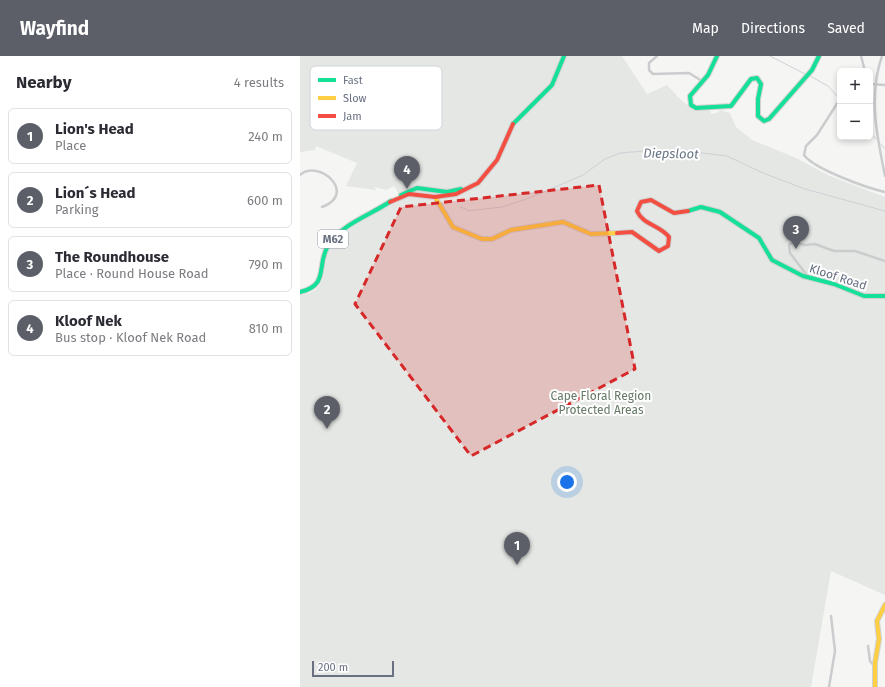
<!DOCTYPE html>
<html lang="en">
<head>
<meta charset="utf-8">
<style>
  body { margin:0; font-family:"Fira Sans",sans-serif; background:#f2f2f3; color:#2b2b33 }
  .controls { position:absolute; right:12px; top:12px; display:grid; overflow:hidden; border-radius:6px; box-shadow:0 2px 6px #0003 }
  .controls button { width:36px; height:36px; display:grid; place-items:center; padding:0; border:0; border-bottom:1px solid #e1e1e2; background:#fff; color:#2b2b33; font:20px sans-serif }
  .scale { position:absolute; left:12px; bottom:10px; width:82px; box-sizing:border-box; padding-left:4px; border:2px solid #687081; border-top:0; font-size:11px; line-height:14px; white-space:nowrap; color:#687081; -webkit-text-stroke:3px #fff; paint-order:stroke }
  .you { position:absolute; left:267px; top:426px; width:14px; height:14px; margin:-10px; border:3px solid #fff; border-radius:50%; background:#1a73e8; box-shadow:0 0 0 6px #1a73e833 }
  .badge { display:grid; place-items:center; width:26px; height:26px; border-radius:50%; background:#5c5f68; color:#fff; font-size:13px; font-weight:700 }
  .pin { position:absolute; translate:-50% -33px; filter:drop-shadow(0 1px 2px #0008) }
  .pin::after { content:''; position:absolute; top:21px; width:14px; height:12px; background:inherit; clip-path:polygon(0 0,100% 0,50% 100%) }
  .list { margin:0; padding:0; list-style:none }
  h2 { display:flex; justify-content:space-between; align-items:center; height:52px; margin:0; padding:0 16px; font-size:17px }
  h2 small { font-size:13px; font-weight:400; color:#7c7c81 }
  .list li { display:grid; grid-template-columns:26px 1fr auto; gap:12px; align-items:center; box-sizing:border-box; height:56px; margin:0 8px 8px; padding:0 8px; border:1px solid #e1e1e2; border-radius:6px }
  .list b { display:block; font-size:15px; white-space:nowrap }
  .list p { margin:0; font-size:13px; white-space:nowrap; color:#7c7c81 }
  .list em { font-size:13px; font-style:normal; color:#7c7c81 }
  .map { position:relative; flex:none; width:585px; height:631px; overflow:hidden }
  header { display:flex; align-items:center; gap:24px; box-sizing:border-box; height:56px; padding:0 20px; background:#5c5f68; color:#fff }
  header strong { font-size:19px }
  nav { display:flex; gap:22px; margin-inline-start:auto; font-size:14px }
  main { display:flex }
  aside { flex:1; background:#fff }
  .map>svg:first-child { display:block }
</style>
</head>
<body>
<header>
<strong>Wayfind</strong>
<nav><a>Map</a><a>Directions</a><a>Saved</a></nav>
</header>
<main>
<aside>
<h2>Nearby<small>4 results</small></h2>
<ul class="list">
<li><span class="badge">1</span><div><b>Lion's Head</b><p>Place</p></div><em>240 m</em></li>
<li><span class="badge">2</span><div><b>Lion´s Head</b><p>Parking</p></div><em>600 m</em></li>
<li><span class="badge">3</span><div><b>The Roundhouse</b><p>Place · Round House Road</p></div><em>790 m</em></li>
<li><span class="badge">4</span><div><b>Kloof Nek</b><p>Bus stop · Kloof Nek Road</p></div><em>810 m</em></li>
</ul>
</aside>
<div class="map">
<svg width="585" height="631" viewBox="0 0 585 631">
  <rect width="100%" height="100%" fill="#f5f5f4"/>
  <path fill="#e4e7e3" d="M0,0H322L347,38L367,29C383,45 386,54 410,54L411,58L417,57L420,54L430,57L436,71L452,84L496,102L530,120L585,141V539L531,515L511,631H0V239C33,236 19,207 32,189C43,173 83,153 102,143L94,130L86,134L74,131L76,134L46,130L57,107L16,90L15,94L0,96Z"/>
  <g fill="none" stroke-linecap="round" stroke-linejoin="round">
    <g stroke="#cdd1d6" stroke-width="1">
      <polyline points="470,0 507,19"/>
      <polyline points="510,20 528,30 539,42"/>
      <polyline points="570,76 576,83"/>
      <polyline points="581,88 585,93"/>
      <polyline points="160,151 166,153 167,155 202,151 232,141 283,119 305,103 320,97 344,95 386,95 427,100 463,117 505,133 585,155"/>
    </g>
    <g stroke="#d1d1d2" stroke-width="6">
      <g id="fast">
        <polyline points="417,0 408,19 390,40 391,49 396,52 431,50 451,23 457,22 461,28 458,43 458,60 464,65 469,63 512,14 519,0"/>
        <polyline points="213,68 252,29 264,0"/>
        <polyline points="101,139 117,132 147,136 161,133"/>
        <polyline points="388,155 401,151 420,156 459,182 472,204 503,220 534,228 564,240 585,240"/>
        <path d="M0,236C30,229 16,209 28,190C41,168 71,159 91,145"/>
      </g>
    </g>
    <g stroke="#d1d1d2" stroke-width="6">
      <g id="slow">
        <polyline points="135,141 153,171 182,183 192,183 211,174 263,166 291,178 317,177"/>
        <polyline points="575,631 575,607 579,583 577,565 585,549"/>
      </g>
    </g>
    <g stroke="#d1d1d2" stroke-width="6">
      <g id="jam">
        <polyline points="90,146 109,138 135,141 156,138 178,127 197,104 213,68"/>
        <path d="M317,177L332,176L359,195L368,190L369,181C360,169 343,169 337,155L341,146L351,144L374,157L388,155"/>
      </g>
    </g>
    <g stroke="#cbcccd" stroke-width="2.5">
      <polyline points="357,0 349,7 349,14 353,18 389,17 402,25"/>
      <polyline points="561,0 565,15"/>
      <path d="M582,0C568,40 577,80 585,120"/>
      <polyline points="570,28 585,29"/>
      <polyline points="570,37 572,45"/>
      <path d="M540,43L517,79L506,90L504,99C514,113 567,132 585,136"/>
      <path d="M0,119C19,102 58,138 22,151"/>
      <polyline points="509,222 490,197 489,189 493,186 505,189 515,188 534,195 555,195 585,205"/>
      <polyline points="568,590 570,605 575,611"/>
      <polyline points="529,631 535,595 531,560"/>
    </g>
    <use href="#fast" stroke="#16e098" stroke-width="4"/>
    <use href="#slow" stroke="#ffcf43" stroke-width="4"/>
    <use href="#jam" stroke="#f24e42" stroke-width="4"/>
  </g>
  <path fill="#d62828" fill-opacity="0.2" stroke="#d62828" stroke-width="3" stroke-dasharray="8 5" stroke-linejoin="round" d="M299,129L335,313L171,400L55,248L101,151Z"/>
  <g text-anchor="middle" stroke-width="4" stroke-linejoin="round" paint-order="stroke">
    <rect fill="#fff" stroke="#959ba7" stroke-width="1" x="18" y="174" width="30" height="18" rx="3"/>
    <g font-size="11" font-weight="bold" fill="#687081">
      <text x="33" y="187">M62</text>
    </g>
    <g font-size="12" fill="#687081" stroke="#fff">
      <text transform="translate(538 221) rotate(18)" y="4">Kloof Road</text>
    </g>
    <g font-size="12" fill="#667967" stroke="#fff">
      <text x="301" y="344">Cape Floral Region<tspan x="301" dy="14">Protected Areas</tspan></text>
    </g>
    <g font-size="13" font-style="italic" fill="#697685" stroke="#fff">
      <text transform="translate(371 97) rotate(1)" y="5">Diepsloot</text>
    </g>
  </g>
  <rect x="10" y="10" width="132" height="64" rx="6" fill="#fff" stroke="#d2d4d9" stroke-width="1"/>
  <rect x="18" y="22" width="18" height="4" fill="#16e098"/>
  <rect x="18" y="40" width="18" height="4" fill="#ffcf43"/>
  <rect x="18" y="58" width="18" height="4" fill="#f24e42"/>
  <g font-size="11" fill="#687081">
    <text x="43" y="28">Fast</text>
    <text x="43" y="46">Slow</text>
    <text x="43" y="64">Jam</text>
  </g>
</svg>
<div class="controls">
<button>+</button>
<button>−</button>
</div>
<div class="scale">200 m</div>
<div class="you"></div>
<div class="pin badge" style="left:217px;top:509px">1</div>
<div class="pin badge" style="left:27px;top:373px">2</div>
<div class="pin badge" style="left:496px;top:193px">3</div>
<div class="pin badge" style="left:107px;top:133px">4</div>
</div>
</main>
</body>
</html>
